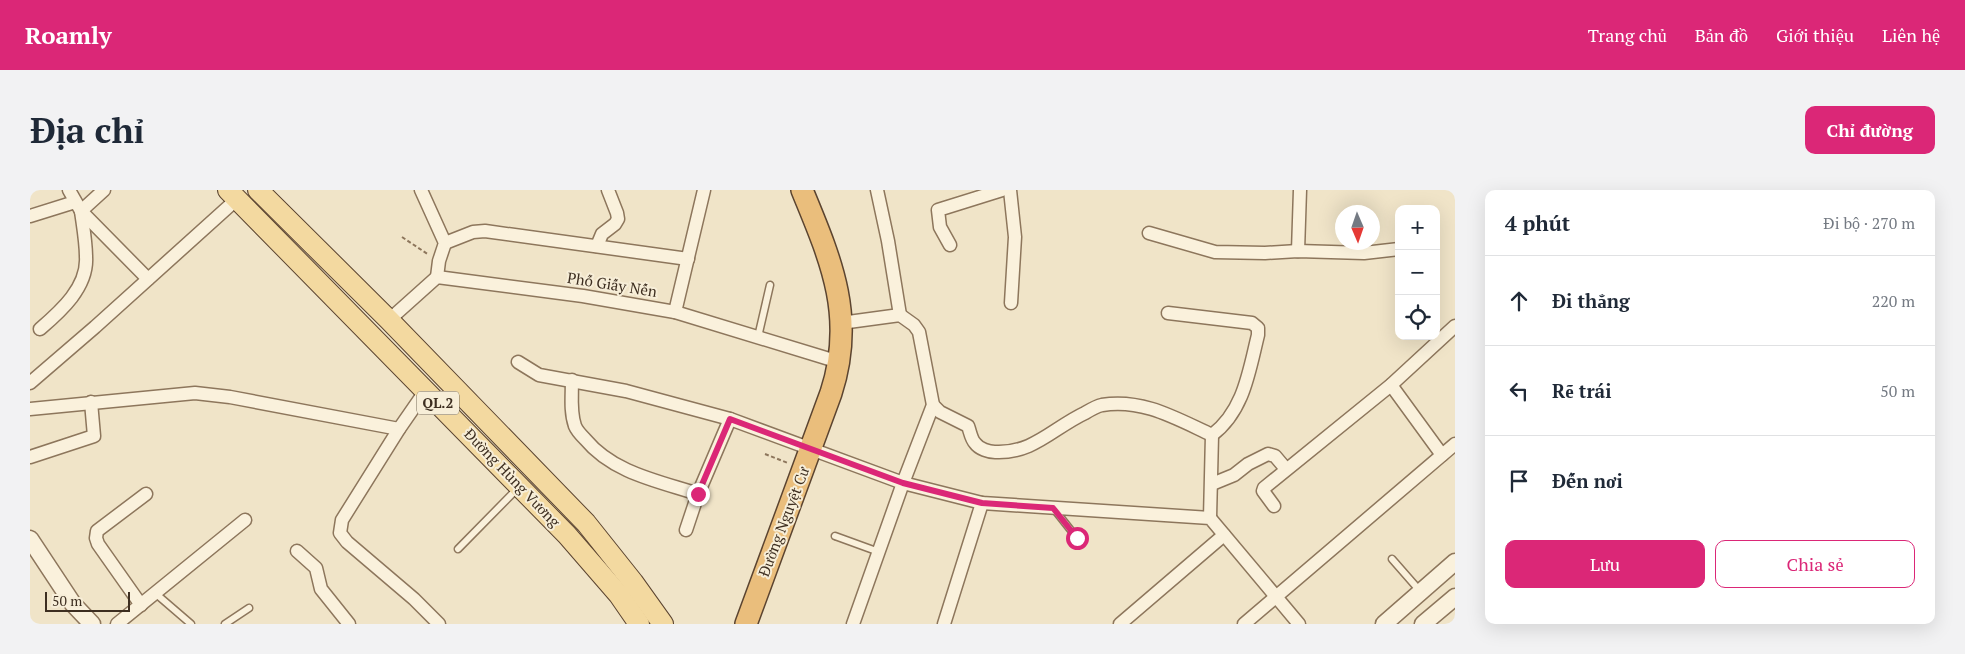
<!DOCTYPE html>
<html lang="vi">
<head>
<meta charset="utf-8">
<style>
  body { margin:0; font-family:"PT Serif",serif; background:#f2f2f3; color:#1f2937 }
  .controls { position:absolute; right:15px; top:15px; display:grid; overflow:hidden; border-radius:10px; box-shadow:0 5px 20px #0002 }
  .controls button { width:45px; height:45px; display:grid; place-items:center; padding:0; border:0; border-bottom:1px solid #e0e1e3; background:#fff; color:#1f2937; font:25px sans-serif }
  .compass { position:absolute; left:1305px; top:15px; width:45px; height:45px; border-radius:50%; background:#fff; box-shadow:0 5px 20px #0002; rotate:178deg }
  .scale { position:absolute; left:15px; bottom:12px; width:85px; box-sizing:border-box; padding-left:5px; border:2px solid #3d2e20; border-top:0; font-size:14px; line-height:18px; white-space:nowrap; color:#3d2e20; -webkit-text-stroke:4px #f7eed8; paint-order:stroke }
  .stop { position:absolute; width:15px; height:15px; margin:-11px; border:4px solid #db2777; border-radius:50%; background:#fff }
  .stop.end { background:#db2777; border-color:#fff; box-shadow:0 1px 5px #0008 }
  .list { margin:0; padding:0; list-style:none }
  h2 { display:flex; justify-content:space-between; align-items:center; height:65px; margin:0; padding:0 20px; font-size:21px }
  h2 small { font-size:16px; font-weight:400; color:#747a83 }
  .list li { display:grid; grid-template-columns:32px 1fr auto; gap:15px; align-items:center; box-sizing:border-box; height:90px; padding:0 20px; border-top:1px solid #e0e1e3 }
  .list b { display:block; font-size:19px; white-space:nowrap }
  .list em { font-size:16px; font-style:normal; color:#747a83 }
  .actions { display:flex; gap:10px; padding:15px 20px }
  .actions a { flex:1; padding:11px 0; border:1px solid #db2777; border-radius:10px; text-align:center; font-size:18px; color:#db2777 }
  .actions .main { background:#db2777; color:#fff }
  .icon { flex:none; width:28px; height:28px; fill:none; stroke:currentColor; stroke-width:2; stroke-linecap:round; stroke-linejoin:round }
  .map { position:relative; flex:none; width:1425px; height:434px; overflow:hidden; border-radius:10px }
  header { display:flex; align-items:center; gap:30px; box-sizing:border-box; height:70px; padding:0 25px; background:#db2777; color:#fff }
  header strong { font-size:24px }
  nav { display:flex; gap:28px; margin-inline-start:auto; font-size:18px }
  .intro { display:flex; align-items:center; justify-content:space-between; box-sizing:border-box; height:120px; padding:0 30px }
  h1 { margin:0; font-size:35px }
  .button { padding:12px 22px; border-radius:10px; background:#db2777; color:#fff; font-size:18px; font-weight:700 }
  main { display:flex; gap:30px; padding:0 30px }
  aside { flex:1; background:#fff; border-radius:10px; box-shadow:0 5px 20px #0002 }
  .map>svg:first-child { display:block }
</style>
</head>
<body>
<header>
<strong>Roamly</strong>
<nav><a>Trang chủ</a><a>Bản đồ</a><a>Giới thiệu</a><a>Liên hệ</a></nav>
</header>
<div class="intro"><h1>Địa chỉ</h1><a class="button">Chỉ đường</a></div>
<main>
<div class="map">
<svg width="1425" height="434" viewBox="0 0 1425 434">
  <rect width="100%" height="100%" fill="#f0e4c8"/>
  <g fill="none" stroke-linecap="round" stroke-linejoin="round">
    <g stroke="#8d765c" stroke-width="9">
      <g id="service">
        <polyline points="728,147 740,95"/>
        <polyline points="1024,319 1047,348"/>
        <polyline points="805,346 849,362"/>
        <polyline points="428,359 487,299"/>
        <polyline points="1362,369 1390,401"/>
        <polyline points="125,403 161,434"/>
        <polyline points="195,434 219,418"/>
      </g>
    </g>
    <g stroke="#8d765c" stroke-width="15">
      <g id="minor">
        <polyline points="39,0 51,21 118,89"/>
        <polyline points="391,0 415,53 409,71 407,87"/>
        <polyline points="847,0 858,51 870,125"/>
        <polyline points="980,0 985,47 981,113"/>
        <polyline points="51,21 74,0"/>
        <polyline points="0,26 45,12"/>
        <polyline points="1119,43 1185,62 1235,63 1268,61 1334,63 1369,59"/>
        <polyline points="415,53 443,42 455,41 658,69"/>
        <polyline points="920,55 910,37 908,20 972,0"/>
        <polyline points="567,56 572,44 585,34 588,29 587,23 578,0"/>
        <polyline points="1268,61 1270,0"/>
        <polyline points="645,122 674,0"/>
        <path d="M1138,123L1222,133L1228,138V145C1219,181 1214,221 1182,245"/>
        <polyline points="359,130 407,87 553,106 645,122 809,172"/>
        <polyline points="811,133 870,125 884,135 889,142 903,215 873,293 823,434"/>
        <path d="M10,139C31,121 58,97 56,67C56,52 53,36 51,21"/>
        <polyline points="488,172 509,185 596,201 700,229 873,293 952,313 1180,328 1269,434"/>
        <path d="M542,190C542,206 540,222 545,236C547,241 551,245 555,249C583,283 628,291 668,304L700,229"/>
        <polyline points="0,193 65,137 207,9"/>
        <polyline points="1361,195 1412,265"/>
        <polyline points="396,200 369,239 312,330 310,343 317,352 384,409 409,434"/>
        <path d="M903,215L910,222L938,236C940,241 941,249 945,253C949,259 959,262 965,262C1003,264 1023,238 1055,223C1060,220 1067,216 1072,215C1112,208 1147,229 1182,245"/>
        <polyline points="0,219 165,203 200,207 369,239"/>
        <polyline points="0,267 64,246 61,212"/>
        <polyline points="1182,294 1204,285 1218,274 1238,264 1245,266 1256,279"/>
        <polyline points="1244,316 1233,301 1234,298 1361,195 1425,136"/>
        <polyline points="1180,328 1182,245"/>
        <polyline points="656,340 668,304"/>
        <polyline points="267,361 286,378 291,399 319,434"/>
        <polyline points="111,415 68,354 66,348 67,341 116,304"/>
        <polyline points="87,434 215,330"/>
        <polyline points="914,434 952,313"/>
        <polyline points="1090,434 1194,345"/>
        <polyline points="1214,434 1425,254"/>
      </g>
    </g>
    <g stroke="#8d765c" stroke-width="19">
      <g id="tertiary">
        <polyline points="0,349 43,414 62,434"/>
        <polyline points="1354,434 1425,372"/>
        <polyline points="1393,434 1425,407"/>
      </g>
    </g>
    <g stroke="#5b4430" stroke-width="22">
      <g id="primary">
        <polyline points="198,0 537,345 589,405 609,434"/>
        <polyline points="228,0 359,130 556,333 603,392 633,434"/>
      </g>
    </g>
    <g stroke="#5b4430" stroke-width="24">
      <path id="trunk" d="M716,434L801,203C826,127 801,70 772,0"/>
    </g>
    <g stroke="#8d765c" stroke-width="2" stroke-dasharray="4 2.5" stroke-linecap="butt">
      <polyline points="372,47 399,65"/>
      <polyline points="735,264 758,273"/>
    </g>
    <use href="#service" stroke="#faf1dc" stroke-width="6"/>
    <use href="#minor" stroke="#faf1dc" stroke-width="12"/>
    <use href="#tertiary" stroke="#faf1dc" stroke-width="16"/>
    <use href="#primary" stroke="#f3d9a0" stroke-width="20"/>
    <use href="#trunk" stroke="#eabe7c" stroke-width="21"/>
  </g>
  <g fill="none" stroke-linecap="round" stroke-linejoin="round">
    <polyline stroke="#db2777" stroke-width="6" points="668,304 700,229 873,293 952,313 1023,318 1047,348"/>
  </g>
  <g text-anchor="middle" stroke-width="4" stroke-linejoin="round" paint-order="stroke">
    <rect fill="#f7eed8" stroke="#756857" stroke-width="1" x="387" y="201.5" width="42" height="23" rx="4"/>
    <g font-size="14" font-weight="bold" fill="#3d2e20">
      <text x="408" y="218">QL.2</text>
    </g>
    <g font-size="15" fill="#3d2e20" stroke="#f7eed8">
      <text transform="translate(582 95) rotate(9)" y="5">Phố Giấy Nến</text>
      <text transform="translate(482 288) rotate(46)" y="5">Đường Hùng Vương</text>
      <text transform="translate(754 332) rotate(-69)" y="5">Đường Nguyệt Cư</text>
    </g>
  </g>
</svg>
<div class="controls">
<button>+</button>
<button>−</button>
<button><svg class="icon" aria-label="locate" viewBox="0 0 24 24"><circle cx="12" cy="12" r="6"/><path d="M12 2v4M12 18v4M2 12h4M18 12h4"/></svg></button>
</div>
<svg class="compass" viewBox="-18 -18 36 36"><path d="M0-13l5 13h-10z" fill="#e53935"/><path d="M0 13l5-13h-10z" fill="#747a83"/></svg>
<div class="scale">50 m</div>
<div class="stop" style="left:1047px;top:348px"></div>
<div class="stop end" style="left:668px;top:304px"></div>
</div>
<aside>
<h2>4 phút<small>Đi bộ · 270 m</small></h2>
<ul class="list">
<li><svg class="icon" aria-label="ahead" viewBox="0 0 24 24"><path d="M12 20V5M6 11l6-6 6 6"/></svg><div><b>Đi thẳng</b></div><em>220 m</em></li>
<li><svg class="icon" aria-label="left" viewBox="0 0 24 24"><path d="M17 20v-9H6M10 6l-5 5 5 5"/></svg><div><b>Rẽ trái</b></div><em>50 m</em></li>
<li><svg class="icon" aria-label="arrive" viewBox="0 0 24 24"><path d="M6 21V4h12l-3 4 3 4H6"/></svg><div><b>Đến nơi</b></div></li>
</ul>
<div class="actions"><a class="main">Lưu</a><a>Chia sẻ</a></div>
</aside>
</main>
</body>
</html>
